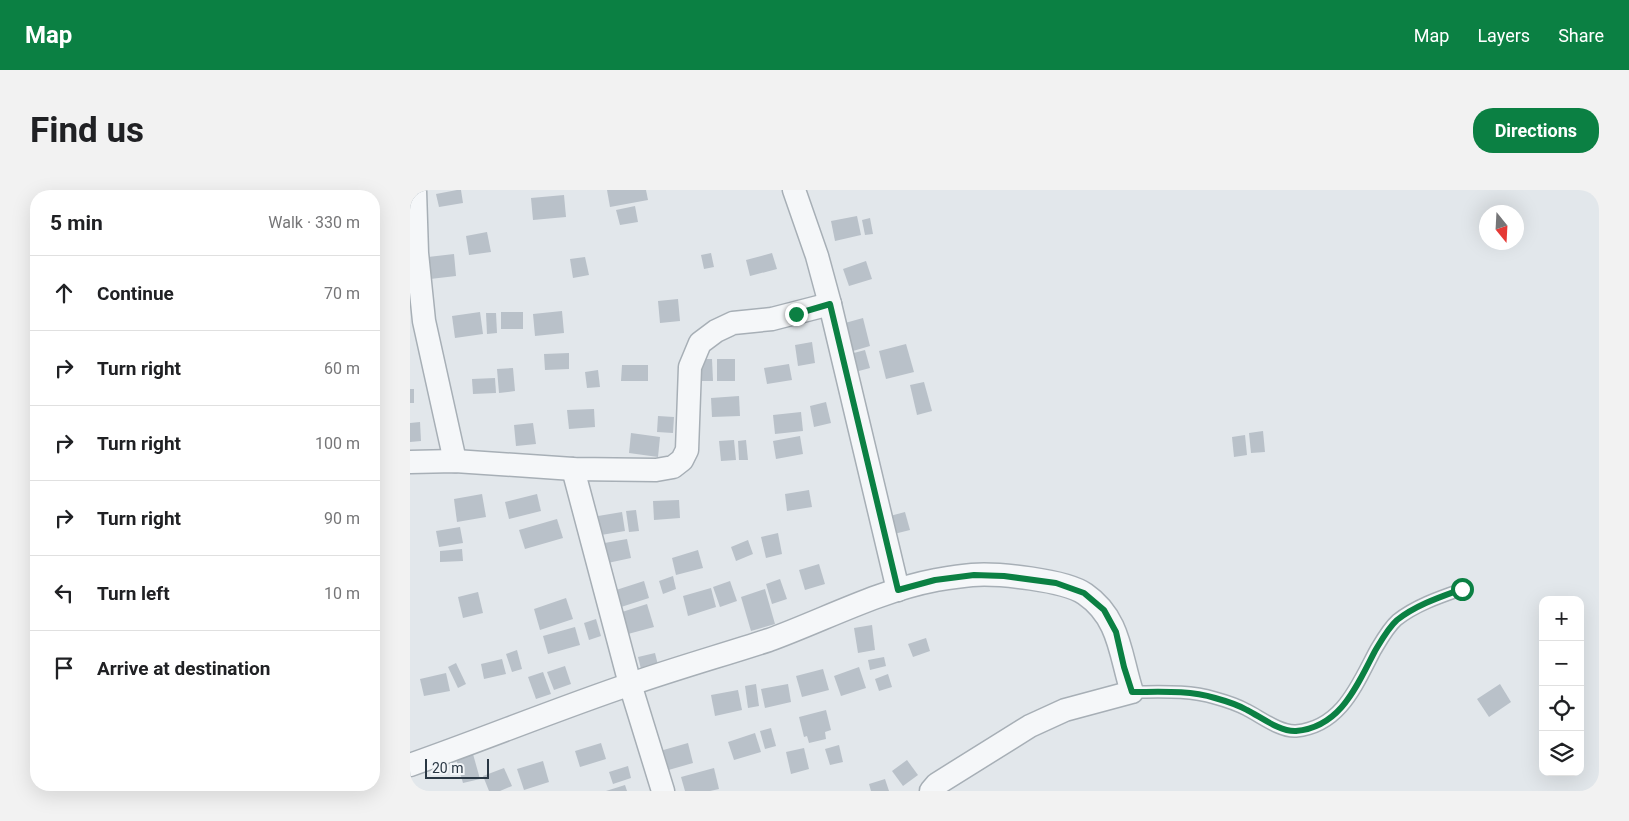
<!DOCTYPE html>
<html lang="en">
<head>
<meta charset="utf-8">
<style>
  body { margin:0; font-family:Roboto,sans-serif; background:#f2f2f2; color:#202124 }
  .controls { position:absolute; right:15px; bottom:15px; display:grid; overflow:hidden; border-radius:10px; box-shadow:0 5px 20px #0002 }
  .controls button { width:45px; height:45px; display:grid; place-items:center; padding:0; border:0; border-bottom:1px solid #e0e0e0; background:#fff; color:#202124; font:25px sans-serif }
  .compass { position:absolute; left:1069px; top:15px; width:45px; height:45px; border-radius:50%; background:#fff; box-shadow:0 5px 20px #0002; rotate:162deg }
  .scale { position:absolute; left:15px; bottom:12px; width:64px; box-sizing:border-box; padding-left:5px; border:2px solid #293744; border-top:0; font-size:14px; line-height:18px; white-space:nowrap; color:#293744; -webkit-text-stroke:4px #f2f5f8; paint-order:stroke }
  .stop { position:absolute; width:15px; height:15px; margin:-11px; border:4px solid #0b8043; border-radius:50%; background:#fff }
  .stop.end { background:#0b8043; border-color:#fff; box-shadow:0 1px 5px #0008 }
  .list { margin:0; padding:0; list-style:none }
  h2 { display:flex; justify-content:space-between; align-items:center; height:65px; margin:0; padding:0 20px; font-size:21px }
  h2 small { font-size:16px; font-weight:400; color:#757577 }
  .list li { display:grid; grid-template-columns:32px 1fr auto; gap:15px; align-items:center; box-sizing:border-box; height:75px; padding:0 20px; border-top:1px solid #e0e0e0 }
  .list b { display:block; font-size:19px; white-space:nowrap }
  .list em { font-size:16px; font-style:normal; color:#757577 }
  .icon { flex:none; width:28px; height:28px; fill:none; stroke:currentColor; stroke-width:2; stroke-linecap:round; stroke-linejoin:round }
  .map { position:relative; flex:none; width:1189px; height:601px; overflow:hidden; border-radius:20px }
  header { display:flex; align-items:center; gap:30px; box-sizing:border-box; height:70px; padding:0 25px; background:#0b8043; color:#fff }
  header strong { font-size:24px }
  nav { display:flex; gap:28px; margin-inline-start:auto; font-size:18px }
  .intro { display:flex; align-items:center; justify-content:space-between; box-sizing:border-box; height:120px; padding:0 30px }
  h1 { margin:0; font-size:35px }
  .button { padding:12px 22px; border-radius:20px; background:#0b8043; color:#fff; font-size:18px; font-weight:700 }
  main { display:flex; gap:30px; padding:0 30px }
  aside { flex:1; background:#fff; border-radius:20px; box-shadow:0 5px 20px #0002 }
  .map>svg:first-child { display:block }
</style>
</head>
<body>
<header>
<strong>Map</strong>
<nav><a>Map</a><a>Layers</a><a>Share</a></nav>
</header>
<div class="intro"><h1>Find us</h1><a class="button">Directions</a></div>
<main>
<aside>
<h2>5 min<small>Walk · 330 m</small></h2>
<ul class="list">
<li><svg class="icon" aria-label="ahead" viewBox="0 0 24 24"><path d="M12 20V5M6 11l6-6 6 6"/></svg><div><b>Continue</b></div><em>70 m</em></li>
<li><svg class="icon" aria-label="right" viewBox="0 0 24 24"><path d="M7 20v-9h11M14 6l5 5-5 5"/></svg><div><b>Turn right</b></div><em>60 m</em></li>
<li><svg class="icon" aria-label="right" viewBox="0 0 24 24"><path d="M7 20v-9h11M14 6l5 5-5 5"/></svg><div><b>Turn right</b></div><em>100 m</em></li>
<li><svg class="icon" aria-label="right" viewBox="0 0 24 24"><path d="M7 20v-9h11M14 6l5 5-5 5"/></svg><div><b>Turn right</b></div><em>90 m</em></li>
<li><svg class="icon" aria-label="left" viewBox="0 0 24 24"><path d="M17 20v-9H6M10 6l-5 5 5 5"/></svg><div><b>Turn left</b></div><em>10 m</em></li>
<li><svg class="icon" aria-label="arrive" viewBox="0 0 24 24"><path d="M6 21V4h12l-3 4 3 4H6"/></svg><div><b>Arrive at destination</b></div></li>
</ul>
</aside>
<div class="map">
<svg width="1189" height="601" viewBox="0 0 1189 601">
  <rect width="100%" height="100%" fill="#e2e7eb"/>
  <g fill="#b9c1c9">
    <polygon points="47,0 51,0 53,13 29,17 26,4"/>
    <polygon points="197,0 236,0 238,10 200,17"/>
    <polygon points="154,5 156,27 123,30 121,8"/>
    <polygon points="225,16 228,32 210,35 206,20"/>
    <polygon points="447,26 451,45 425,51 421,31"/>
    <polygon points="460,28 463,44 455,45 452,30"/>
    <polygon points="77,42 81,62 59,65 56,46"/>
    <polygon points="301,63 304,77 294,79 291,65"/>
    <polygon points="362,63 367,79 340,86 336,70"/>
    <polygon points="44,64 46,86 20,89 18,67"/>
    <polygon points="175,67 179,85 163,88 160,69"/>
    <polygon points="456,71 462,89 439,96 433,79"/>
    <polygon points="268,109 270,131 250,133 248,111"/>
    <polygon points="152,121 154,143 125,146 123,124"/>
    <polygon points="70,122 73,144 45,148 42,126"/>
    <rect x="91" y="122" width="22" height="17"/>
    <polygon points="76,123 86,123 87,143 77,144"/>
    <polygon points="453,128 460,156 443,161 435,133"/>
    <polygon points="402,152 405,173 388,176 385,155"/>
    <polygon points="496,154 504,182 476,189 469,161"/>
    <polygon points="455,160 460,178 445,182 440,164"/>
    <polygon points="159,163 159,179 135,180 134,164"/>
    <polygon points="287,169 302,169 303,191 288,191"/>
    <rect x="307" y="169" width="18" height="22"/>
    <polygon points="379,174 382,190 357,194 354,178"/>
    <polygon points="212,175 238,175 238,191 211,191"/>
    <polygon points="103,178 105,201 89,203 87,179"/>
    <polygon points="188,180 190,197 177,198 175,182"/>
    <polygon points="85,188 86,203 63,204 62,189"/>
    <polygon points="514,192 522,221 507,225 500,195"/>
    <rect x="0" y="199" width="4" height="14"/>
    <polygon points="329,206 330,226 302,227 301,208"/>
    <polygon points="416,212 421,233 404,237 400,216"/>
    <polygon points="184,219 185,237 159,239 157,220"/>
    <polygon points="391,222 393,241 365,244 363,225"/>
    <polygon points="248,226 264,227 263,243 247,242"/>
    <polygon points="10,232 11,251 0,252 0,233"/>
    <polygon points="123,233 126,254 106,256 104,235"/>
    <polygon points="853,241 855,262 841,263 839,243"/>
    <polygon points="221,243 250,247 248,267 219,263"/>
    <polygon points="835,245 837,265 824,267 822,247"/>
    <polygon points="390,246 393,264 366,269 363,251"/>
    <polygon points="324,250 326,270 311,271 309,251"/>
    <polygon points="336,250 338,270 329,270 328,251"/>
    <polygon points="399,300 402,317 377,321 375,304"/>
    <polygon points="72,304 76,327 47,332 44,309"/>
    <polygon points="127,304 131,321 99,329 95,312"/>
    <polygon points="269,310 270,328 244,330 243,311"/>
    <polygon points="226,320 229,341 219,342 216,321"/>
    <polygon points="212,322 215,341 191,345 188,326"/>
    <polygon points="495,322 500,340 484,344 480,326"/>
    <polygon points="147,329 153,348 115,359 109,340"/>
    <polygon points="50,337 53,353 29,357 26,341"/>
    <polygon points="368,343 372,364 356,368 351,347"/>
    <polygon points="217,349 221,368 193,374 189,354"/>
    <polygon points="338,350 343,364 326,371 321,357"/>
    <polygon points="52,359 53,371 30,372 30,361"/>
    <polygon points="288,360 293,378 266,385 262,368"/>
    <polygon points="409,374 415,394 395,400 389,380"/>
    <polygon points="263,386 266,399 253,404 249,391"/>
    <polygon points="370,389 377,409 362,414 356,394"/>
    <polygon points="234,391 239,408 208,418 203,401"/>
    <polygon points="320,391 327,411 310,417 303,397"/>
    <polygon points="301,398 306,417 278,426 273,406"/>
    <polygon points="355,399 365,434 341,441 331,407"/>
    <polygon points="68,402 73,423 53,428 48,407"/>
    <polygon points="156,408 163,429 130,440 124,419"/>
    <polygon points="237,414 244,437 218,444 212,422"/>
    <polygon points="186,429 191,446 179,450 174,433"/>
    <polygon points="462,435 465,460 448,463 444,438"/>
    <polygon points="165,437 170,455 138,464 133,446"/>
    <polygon points="516,448 520,461 503,467 498,454"/>
    <polygon points="107,460 112,479 102,482 96,464"/>
    <polygon points="245,463 248,475 231,479 228,467"/>
    <polygon points="474,467 476,476 460,480 458,470"/>
    <polygon points="92,469 96,484 74,489 71,474"/>
    <polygon points="46,473 56,494 48,498 38,477"/>
    <polygon points="155,476 161,494 144,500 137,482"/>
    <polygon points="449,477 456,498 431,506 424,486"/>
    <polygon points="413,479 419,500 392,507 386,486"/>
    <polygon points="133,482 141,504 126,509 118,487"/>
    <polygon points="36,483 40,501 14,506 10,489"/>
    <polygon points="478,484 482,497 469,501 465,489"/>
    <polygon points="346,494 349,516 338,518 335,496"/>
    <polygon points="378,494 381,512 355,518 351,499"/>
    <polygon points="1090,494 1101,512 1079,527 1067,509"/>
    <polygon points="328,500 332,520 305,526 301,505"/>
    <polygon points="416,520 421,540 415,542 416,549 399,553 397,546 394,547 389,527"/>
    <polygon points="361,538 366,556 355,559 350,541"/>
    <polygon points="345,543 351,562 324,570 318,552"/>
    <polygon points="191,553 196,569 170,577 165,561"/>
    <polygon points="278,553 283,573 255,581 250,561"/>
    <polygon points="429,555 433,572 420,575 415,559"/>
    <polygon points="394,558 399,579 381,584 376,562"/>
    <polygon points="63,564 70,589 53,593 46,569"/>
    <polygon points="497,570 508,585 493,596 482,581"/>
    <polygon points="133,571 139,592 114,600 107,579"/>
    <polygon points="218,576 221,588 203,594 199,582"/>
    <polygon points="94,578 102,596 90,601 79,601 73,586"/>
    <polygon points="304,578 309,599 300,601 275,601 271,587"/>
    <polygon points="475,589 479,601 461,601 459,594"/>
    <polygon points="215,595 217,601 196,601"/>
  </g>
  <g fill="none" stroke-linecap="round" stroke-linejoin="round">
    <g stroke="#a7afb6" stroke-width="14">
      <path id="service" d="M722,502C750,502 778,500 805,508C816,511 828,515 837,520C851,527 870,542 886,541C931,537 947,495 965,461C971,451 978,438 987,430C1006,415 1030,407 1053,399"/>
    </g>
    <g stroke="#a7afb6" stroke-width="25">
      <g id="minor">
        <polyline points="5,0 7,63 14,131 45,271"/>
        <polyline points="384,0 407,66 420,114 488,400"/>
        <polyline points="0,272 45,271 163,279 246,280 263,277 272,270 277,260 280,177 290,153 306,141 323,133 362,129 420,114"/>
        <polyline points="163,279 220,494 253,601"/>
        <path d="M0,575C74,549 147,519 221,494C267,478 313,465 359,450C414,430 468,401 526,390C538,388 550,386 562,385C588,383 655,390 675,404C710,428 710,465 722,502L655,520L620,536L527,594L521,601"/>
      </g>
    </g>
    <use href="#service" stroke="#f5f7f9" stroke-width="11"/>
    <use href="#minor" stroke="#f5f7f9" stroke-width="22"/>
  </g>
  <g fill="none" stroke-linecap="round" stroke-linejoin="round">
    <path stroke="#0b8043" stroke-width="6" d="M386,124L420,114L488,400L525,390L564,385L594,386L646,393L674,403L694,420L706,442L714,477L722,502C750,502 778,500 805,508C816,511 828,515 837,520C851,527 870,542 886,541C931,537 947,495 965,461C971,451 978,438 987,430C1006,415 1030,407 1052,399"/>
  </g>
</svg>
<div class="controls">
<button>+</button>
<button>−</button>
<button><svg class="icon" aria-label="locate" viewBox="0 0 24 24"><circle cx="12" cy="12" r="6"/><path d="M12 2v4M12 18v4M2 12h4M18 12h4"/></svg></button>
<button><svg class="icon" aria-label="layers" viewBox="0 0 24 24"><path d="M12 4l9 5-9 5-9-5zM3 14l9 5 9-5"/></svg></button>
</div>
<svg class="compass" viewBox="-18 -18 36 36"><path d="M0-13l5 13h-10z" fill="#e53935"/><path d="M0 13l5-13h-10z" fill="#757577"/></svg>
<div class="scale">20 m</div>
<div class="stop" style="left:1052px;top:399px"></div>
<div class="stop end" style="left:386px;top:124px"></div>
</div>
</main>
</body>
</html>
